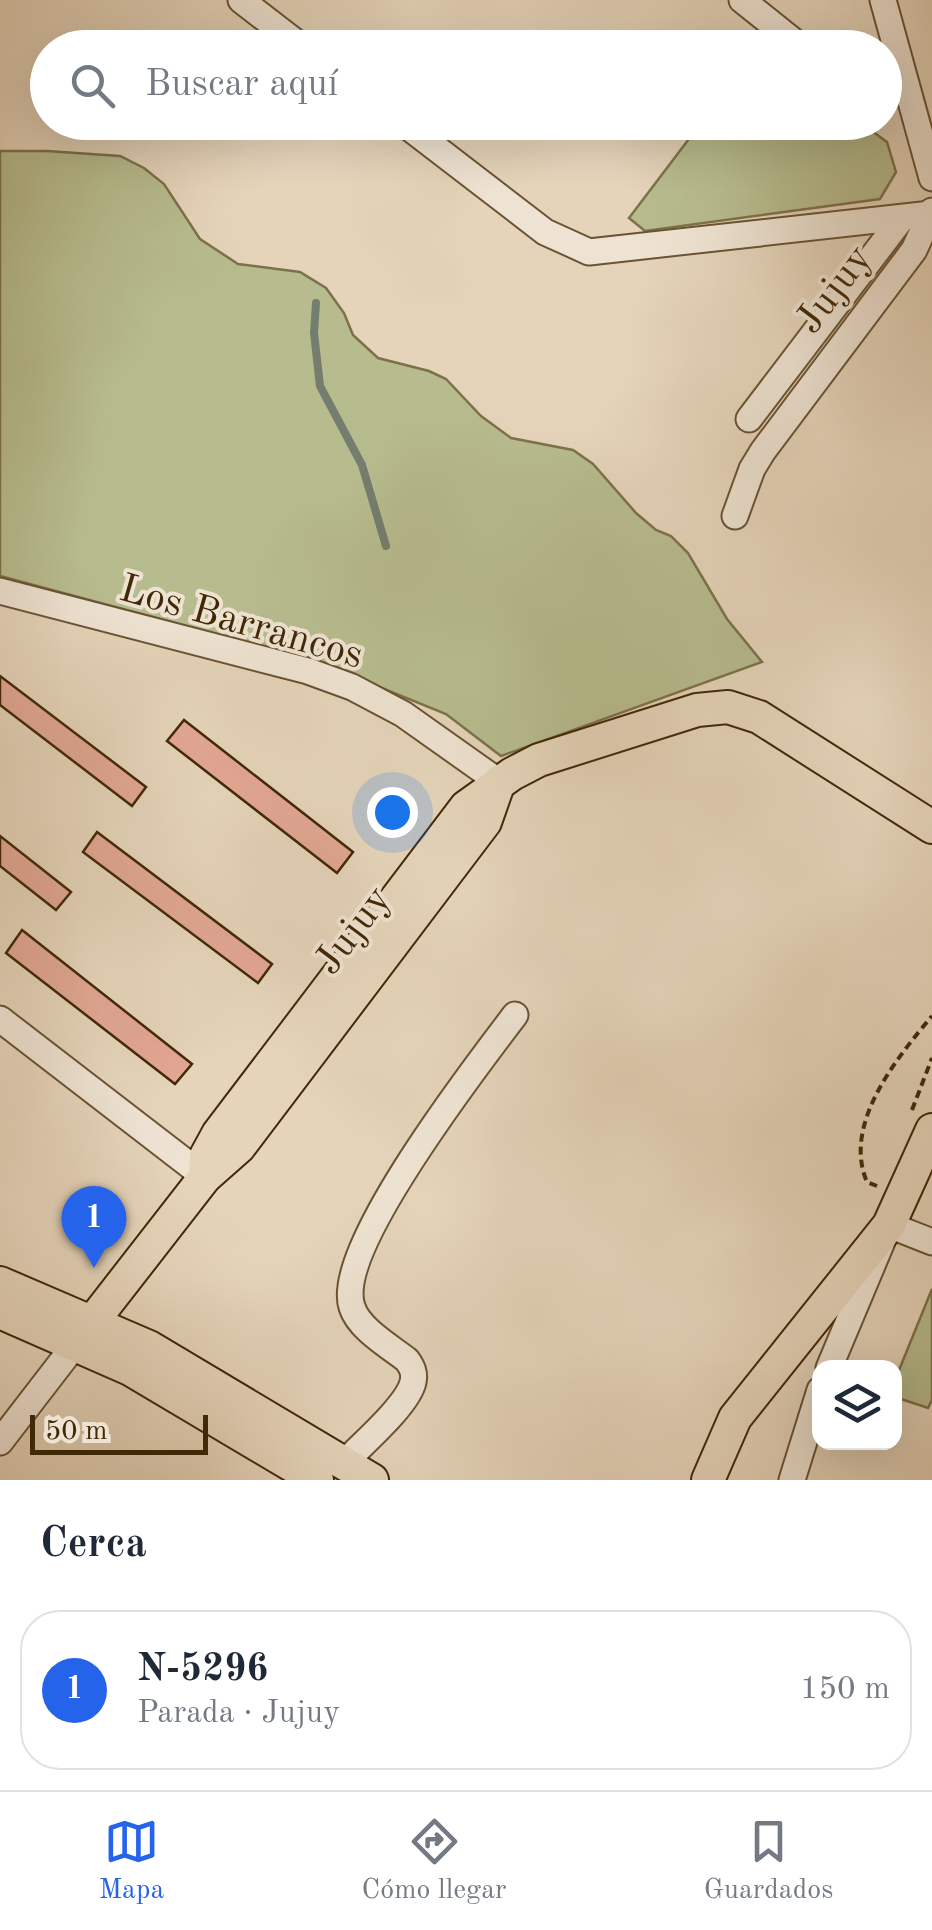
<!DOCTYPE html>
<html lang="es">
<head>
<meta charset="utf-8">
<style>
  body { margin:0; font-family:"Old Standard TT",serif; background:#f6f6f7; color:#1f2937 }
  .controls { position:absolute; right:30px; bottom:30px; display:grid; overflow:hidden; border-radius:20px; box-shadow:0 10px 40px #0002 }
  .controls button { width:90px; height:90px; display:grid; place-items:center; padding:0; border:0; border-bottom:2px solid #e0e1e3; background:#fff; color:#1f2937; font:50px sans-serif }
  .scale { position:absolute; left:30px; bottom:25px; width:178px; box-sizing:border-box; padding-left:10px; border:5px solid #412806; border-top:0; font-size:28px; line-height:35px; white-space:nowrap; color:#412806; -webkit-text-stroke:8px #eee3d2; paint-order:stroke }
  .you { position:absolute; left:392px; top:812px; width:35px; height:35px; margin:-25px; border:8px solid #fff; border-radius:50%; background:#1a73e8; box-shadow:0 0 0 15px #1a73e833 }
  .badge { display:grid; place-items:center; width:65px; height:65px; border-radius:50%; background:#2563eb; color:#fff; font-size:32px; font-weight:700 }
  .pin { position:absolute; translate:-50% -82px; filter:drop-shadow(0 2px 5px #0008) }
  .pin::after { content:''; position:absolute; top:52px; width:35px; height:30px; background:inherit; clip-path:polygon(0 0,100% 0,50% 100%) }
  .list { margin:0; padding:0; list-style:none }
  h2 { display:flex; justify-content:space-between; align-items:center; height:130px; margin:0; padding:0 40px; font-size:42px }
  h2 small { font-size:32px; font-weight:400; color:#747a83 }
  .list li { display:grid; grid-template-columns:65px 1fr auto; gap:30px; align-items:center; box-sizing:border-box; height:160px; margin:0 20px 20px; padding:0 20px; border:2px solid #e0e1e3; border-radius:40px }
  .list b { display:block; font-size:38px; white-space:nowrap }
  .list p { margin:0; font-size:32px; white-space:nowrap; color:#747a83 }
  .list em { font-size:32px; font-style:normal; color:#747a83 }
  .icon { flex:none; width:55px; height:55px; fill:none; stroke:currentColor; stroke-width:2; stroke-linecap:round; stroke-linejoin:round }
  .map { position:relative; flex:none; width:932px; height:1480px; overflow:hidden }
  .search { position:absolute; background:#fff; box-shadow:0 10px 40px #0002; left:30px; right:30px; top:30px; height:110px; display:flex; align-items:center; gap:25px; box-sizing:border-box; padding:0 35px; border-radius:55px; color:#747a83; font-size:38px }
  .sheet { height:310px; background:#fff }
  nav { display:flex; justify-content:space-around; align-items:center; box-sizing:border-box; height:140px; border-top:2px solid #e0e1e3; background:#fff; font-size:28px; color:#747a83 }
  nav a { display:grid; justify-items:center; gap:5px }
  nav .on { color:#2563eb }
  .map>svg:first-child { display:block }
</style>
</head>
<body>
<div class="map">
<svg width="932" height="1480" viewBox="0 0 932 1480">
  <rect width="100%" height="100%" fill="#e5d4ba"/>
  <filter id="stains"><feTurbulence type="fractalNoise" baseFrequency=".002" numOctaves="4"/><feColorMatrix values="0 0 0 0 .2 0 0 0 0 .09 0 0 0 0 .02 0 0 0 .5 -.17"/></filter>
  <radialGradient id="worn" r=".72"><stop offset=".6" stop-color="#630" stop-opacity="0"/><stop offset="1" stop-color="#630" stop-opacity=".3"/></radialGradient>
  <g fill="#b7bc8e" stroke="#7c724a" stroke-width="2.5">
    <polygon points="701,123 861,123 887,142 896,172 880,199 645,231 629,218"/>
    <polygon points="0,151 47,151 120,156 144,168 164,184 200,239 238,264 300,272 326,288 344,313 353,335 378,358 429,371 446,379 481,416 511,438 573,450 593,464 636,513 656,530 671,536 688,553 727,619 762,662 501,756 446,714 313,660 0,576"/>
    <polygon points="932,1289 932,1400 928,1408 895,1397 895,1380"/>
  </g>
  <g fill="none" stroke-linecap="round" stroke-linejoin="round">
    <polyline stroke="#747e6f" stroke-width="8" points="316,303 314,333 320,386 362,465 386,546"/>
  </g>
  <g fill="#e2a794" stroke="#412806" stroke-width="2.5">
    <polygon points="0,676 146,787 132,806 0,705"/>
    <polygon points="184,720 353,852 337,873 167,741"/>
    <polygon points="97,832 272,964 258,983 83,852"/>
    <polygon points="0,836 71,892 56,910 0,866"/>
    <polygon points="22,930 192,1064 175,1084 6,953"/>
  </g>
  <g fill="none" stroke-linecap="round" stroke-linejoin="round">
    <g stroke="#6a5333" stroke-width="29">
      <g id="minor">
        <polyline points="241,0 303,48"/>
        <polyline points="742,0 802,48"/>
        <polyline points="883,0 932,178"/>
        <polyline points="402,122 545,232 589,252 931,214"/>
        <polyline points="749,419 902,218"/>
        <polyline points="735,516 752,469 763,451 914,250 932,211"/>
        <polyline points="0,591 308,671 352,687 403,714 499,782"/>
        <polyline points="0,1019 205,1177"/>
        <polyline points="829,1368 889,1225 932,1242"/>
        <polyline points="0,1442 84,1333"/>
        <path d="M344,1463C361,1445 408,1405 413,1382C415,1373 412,1367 407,1360C389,1346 359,1329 352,1307C333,1250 478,1064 515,1015"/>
        <polyline points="792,1480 820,1390"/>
      </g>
    </g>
    <g stroke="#412806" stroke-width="36">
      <g id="major">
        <polyline points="205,1177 206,1156 218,1134 466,807 512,774 539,760 697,710 728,707 759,717 932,827"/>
        <polyline points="0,1283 149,1347 372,1480"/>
        <polyline points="0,1312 130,1369 317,1480"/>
        <polyline points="93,1321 205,1177 239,1147 485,822 499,782"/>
        <polyline points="708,1480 735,1418 889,1225 932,1130"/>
      </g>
    </g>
    <g stroke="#412806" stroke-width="4" stroke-dasharray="8 5" stroke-linecap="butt">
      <polyline points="912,1110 932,1058"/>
      <path d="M877,1186L867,1182C842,1124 897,1058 932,1016"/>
    </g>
    <use href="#minor" stroke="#eee3d2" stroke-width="25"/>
    <use href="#major" stroke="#e5d4ba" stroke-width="32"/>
  </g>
  <g text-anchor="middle" stroke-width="8" stroke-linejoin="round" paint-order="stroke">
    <g font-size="40" fill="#412806" stroke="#eee3d2">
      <text transform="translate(832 288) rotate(-53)" y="14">Jujuy</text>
      <text transform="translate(242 620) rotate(16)" y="14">Los Barrancos</text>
      <text transform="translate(351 929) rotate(-53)" y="14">Jujuy</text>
    </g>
  </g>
  <rect width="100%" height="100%" filter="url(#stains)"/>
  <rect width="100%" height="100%" fill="url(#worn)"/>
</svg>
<div class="controls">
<button><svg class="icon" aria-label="layers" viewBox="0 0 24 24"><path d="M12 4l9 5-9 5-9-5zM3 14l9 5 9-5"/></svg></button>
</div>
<div class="scale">50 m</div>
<div class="you"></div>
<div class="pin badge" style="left:94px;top:1268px">1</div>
<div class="search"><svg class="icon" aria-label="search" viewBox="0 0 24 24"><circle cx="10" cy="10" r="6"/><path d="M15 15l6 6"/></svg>Buscar aquí</div>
</div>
<section class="sheet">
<h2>Cerca<small></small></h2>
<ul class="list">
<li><span class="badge">1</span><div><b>N-5296</b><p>Parada · Jujuy</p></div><em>150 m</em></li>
</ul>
</section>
<nav>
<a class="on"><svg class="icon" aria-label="map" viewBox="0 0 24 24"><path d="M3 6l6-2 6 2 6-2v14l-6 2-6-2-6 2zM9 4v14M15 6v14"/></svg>Mapa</a>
<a><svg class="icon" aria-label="directions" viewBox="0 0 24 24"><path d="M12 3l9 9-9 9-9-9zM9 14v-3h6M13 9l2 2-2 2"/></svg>Cómo llegar</a>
<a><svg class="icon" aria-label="saved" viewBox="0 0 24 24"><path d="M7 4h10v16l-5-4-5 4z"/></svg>Guardados</a>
</nav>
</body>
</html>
